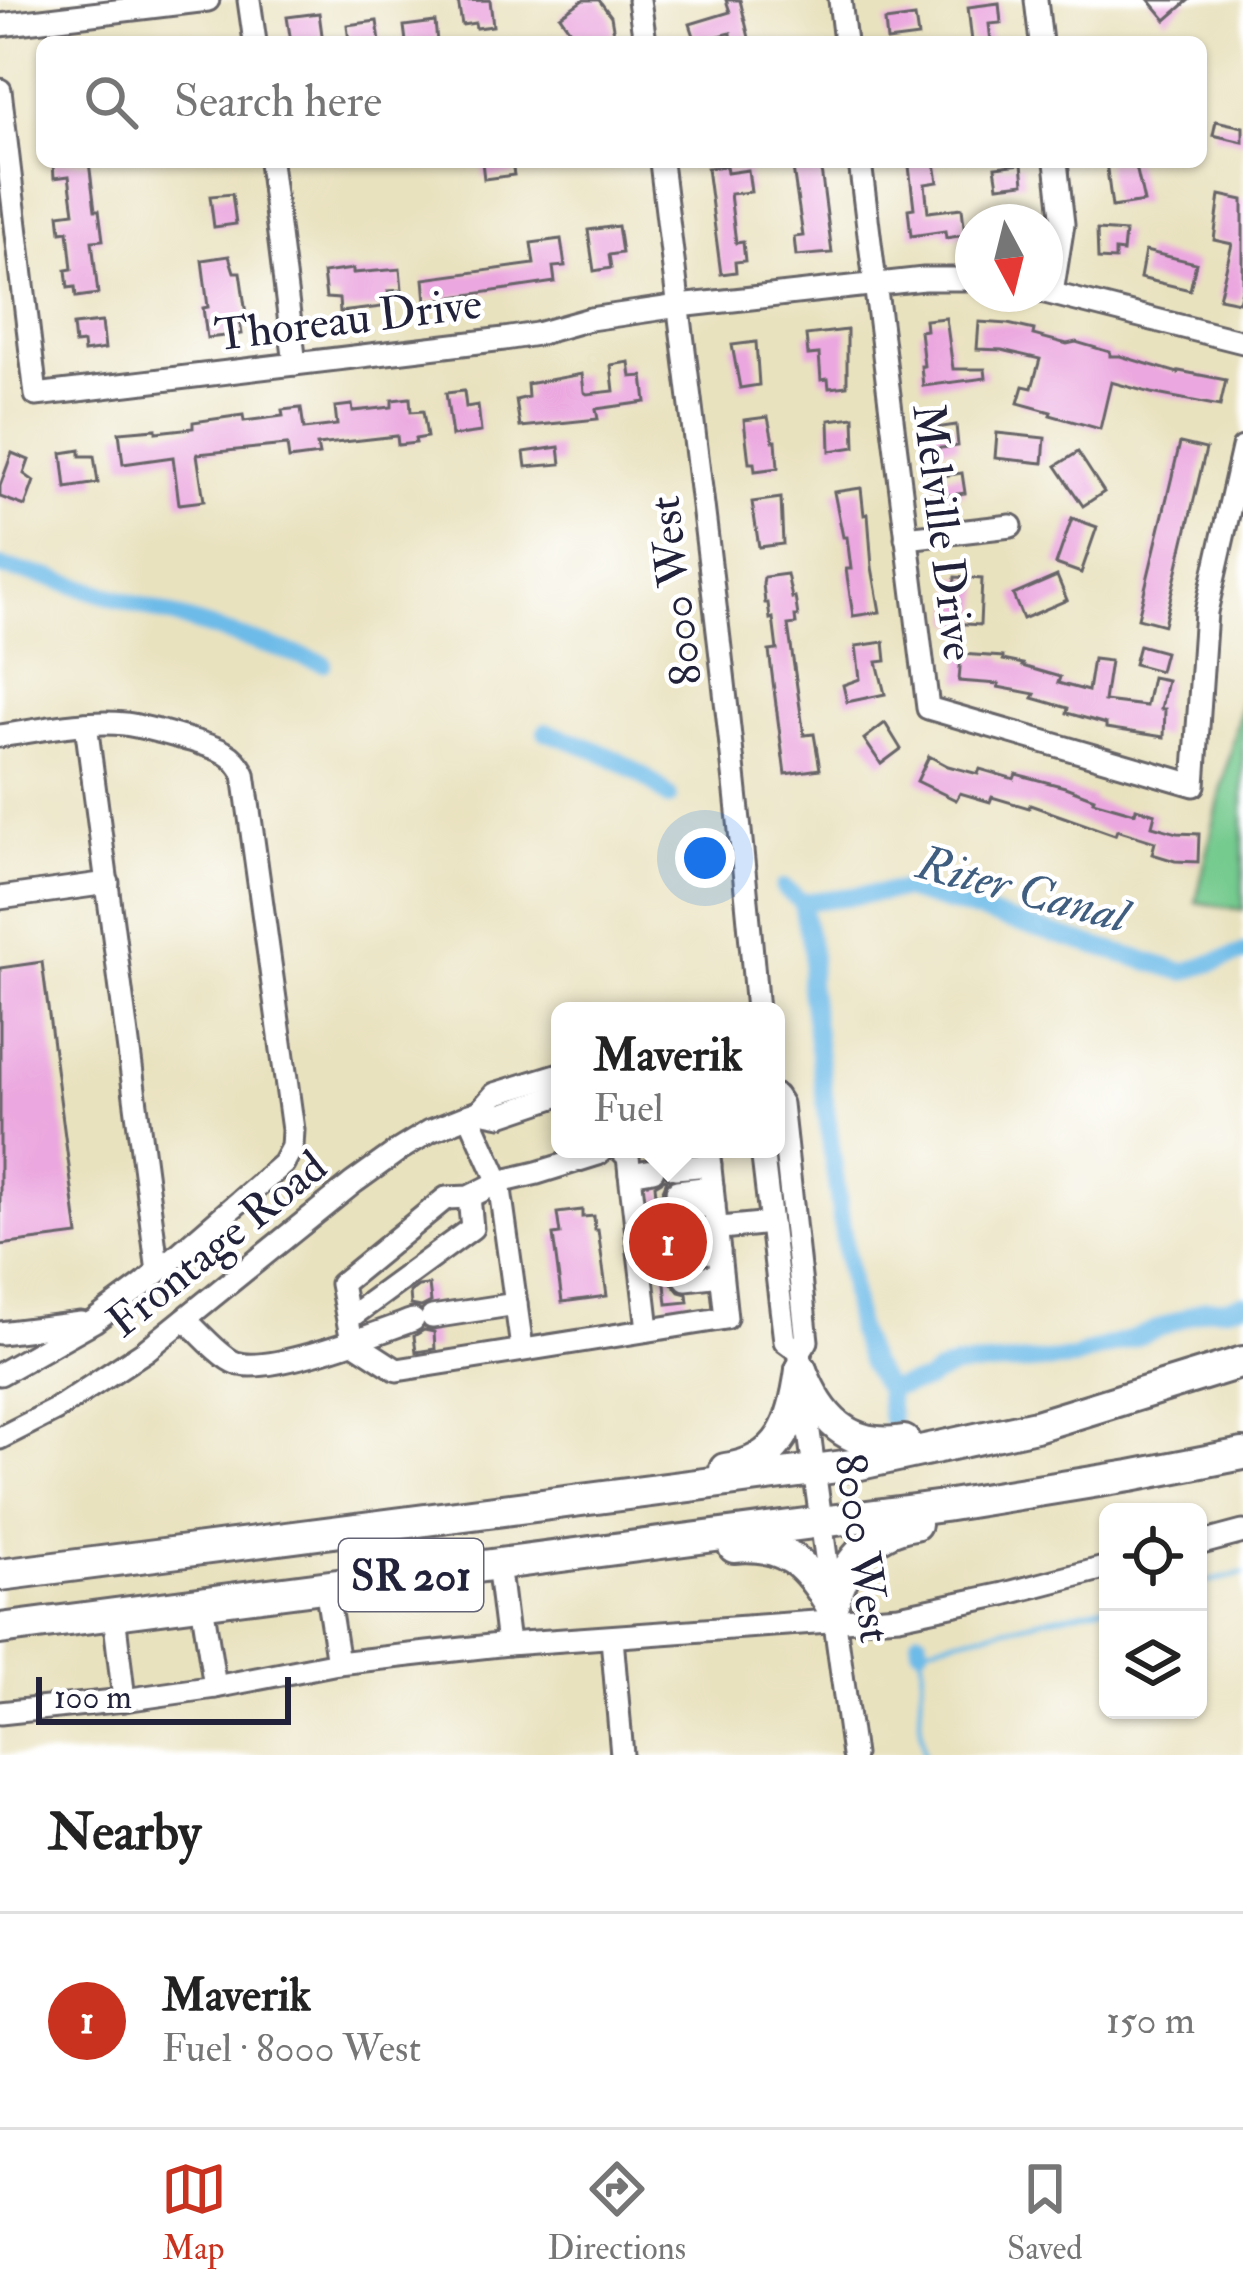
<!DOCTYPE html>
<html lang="en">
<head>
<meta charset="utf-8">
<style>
  body { margin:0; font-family:"IM FELL Double Pica",serif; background:#f2f2f2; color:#222 }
  .controls { position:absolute; right:36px; bottom:36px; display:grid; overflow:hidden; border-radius:18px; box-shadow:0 3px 9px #0004 }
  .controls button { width:108px; height:108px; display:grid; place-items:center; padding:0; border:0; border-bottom:3px solid #e0e0e0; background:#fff; color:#222; font:60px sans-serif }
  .compass { position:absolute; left:955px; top:204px; width:108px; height:108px; border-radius:50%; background:#fff; box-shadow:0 3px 9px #0004; rotate:173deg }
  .scale { position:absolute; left:36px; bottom:30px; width:255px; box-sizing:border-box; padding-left:12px; border:6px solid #22223b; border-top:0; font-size:33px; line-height:42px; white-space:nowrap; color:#22223b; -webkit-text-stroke:9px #fff; paint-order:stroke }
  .you { position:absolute; left:705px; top:858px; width:42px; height:42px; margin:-30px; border:9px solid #fff; border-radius:50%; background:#1a73e8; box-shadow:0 0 0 18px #1a73e833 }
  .badge { display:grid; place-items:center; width:78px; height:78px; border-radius:50%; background:#c8321e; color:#fff; font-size:39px; font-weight:700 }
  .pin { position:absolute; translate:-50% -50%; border:6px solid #fff; box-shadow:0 3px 12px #0006 }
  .popup { position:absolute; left:551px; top:1002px; width:234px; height:156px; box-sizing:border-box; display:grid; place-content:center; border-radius:18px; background:#fff; filter:drop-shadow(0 3px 9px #0005); font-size:39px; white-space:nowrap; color:#767676 }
  .popup b { font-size:45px; color:#222 }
  .popup::after { content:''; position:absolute; left:50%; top:100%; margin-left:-24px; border:24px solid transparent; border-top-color:#fff }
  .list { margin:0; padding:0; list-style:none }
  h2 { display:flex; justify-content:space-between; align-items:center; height:156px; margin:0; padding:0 48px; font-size:51px }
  h2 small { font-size:39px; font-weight:400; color:#767676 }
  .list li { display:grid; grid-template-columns:78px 1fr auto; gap:36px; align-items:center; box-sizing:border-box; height:216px; padding:0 48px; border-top:3px solid #e0e0e0 }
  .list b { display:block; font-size:45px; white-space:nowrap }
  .list p { margin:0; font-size:39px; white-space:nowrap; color:#767676 }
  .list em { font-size:39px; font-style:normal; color:#767676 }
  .icon { flex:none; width:66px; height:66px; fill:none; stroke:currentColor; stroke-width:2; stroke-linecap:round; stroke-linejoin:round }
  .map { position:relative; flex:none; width:1243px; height:1755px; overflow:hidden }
  .search { position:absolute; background:#fff; box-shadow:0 3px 9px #0004; left:36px; right:36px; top:36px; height:132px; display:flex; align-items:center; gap:30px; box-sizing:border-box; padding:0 42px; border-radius:18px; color:#767676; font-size:45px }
  .sheet { height:372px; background:#fff }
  nav { display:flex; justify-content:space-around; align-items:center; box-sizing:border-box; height:168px; border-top:3px solid #e0e0e0; background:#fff; font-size:33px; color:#767676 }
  nav a { display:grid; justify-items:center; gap:6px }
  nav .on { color:#c8321e }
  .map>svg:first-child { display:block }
</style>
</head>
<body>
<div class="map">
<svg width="1243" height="1755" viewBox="0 0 1243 1755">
  <rect width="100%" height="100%" fill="#fff"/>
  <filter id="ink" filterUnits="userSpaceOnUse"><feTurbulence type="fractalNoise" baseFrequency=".00833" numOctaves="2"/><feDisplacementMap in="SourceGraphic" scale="24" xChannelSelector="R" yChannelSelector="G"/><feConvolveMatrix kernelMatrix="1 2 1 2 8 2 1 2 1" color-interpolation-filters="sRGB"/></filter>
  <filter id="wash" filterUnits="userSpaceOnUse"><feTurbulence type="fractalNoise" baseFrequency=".004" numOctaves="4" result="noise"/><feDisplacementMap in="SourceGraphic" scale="48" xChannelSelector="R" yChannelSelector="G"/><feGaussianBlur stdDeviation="2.7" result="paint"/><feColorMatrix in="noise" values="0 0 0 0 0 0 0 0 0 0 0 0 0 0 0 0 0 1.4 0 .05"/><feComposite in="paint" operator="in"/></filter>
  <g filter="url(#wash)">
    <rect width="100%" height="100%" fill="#e9e2bf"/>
    <polygon fill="#74ca8e" stroke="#4b7664" stroke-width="3" points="1243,695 1243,910 1196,902"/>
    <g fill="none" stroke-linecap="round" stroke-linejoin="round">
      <g stroke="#6dbbe8" stroke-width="4.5">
        <polyline points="1198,1584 1243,1574"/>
        <polyline points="925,1755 920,1720 923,1664 920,1647 1108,1605"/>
      </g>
      <g stroke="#6dbbe8" stroke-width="18">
        <polyline points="0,567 52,578 323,663"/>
        <path d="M546,732C592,747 634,763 669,797"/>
        <polyline points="784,888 802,902 904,890 1184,972 1243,953"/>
        <path d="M802,902C805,932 818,950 809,981L841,1220L857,1329L870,1363L887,1389L891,1421"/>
        <polyline points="887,1389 927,1381 936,1374 954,1367 1074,1359 1087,1353 1140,1336 1207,1308 1225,1308 1243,1303"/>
        <polyline points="919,1639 920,1647"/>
      </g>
    </g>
    <g id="blocks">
      <g fill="#eba7df">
        <polygon points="490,0 493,26 476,28 475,23 462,25 458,1"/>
        <polygon points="583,0 599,0 611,16 614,34 601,42 559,42 572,33 560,16"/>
        <polygon points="726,0 740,0 750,42 732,42 731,33 696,42 690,24 730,12"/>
        <polygon points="1149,0 1189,0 1166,20"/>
        <polygon points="999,3 1001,23 989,24 991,42 972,42 968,7"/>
        <polygon points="319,13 323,42 291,42 287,17"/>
        <polygon points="915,17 918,37 887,41 885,21"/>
        <polygon points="377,21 380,42 349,42 347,25"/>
        <polygon points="435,22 437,42 406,42 404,26"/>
        <polygon points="1216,121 1243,127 1243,142 1213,135"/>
        <polygon points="53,162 89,162 95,210 99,210 103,240 92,241 98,294 76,297 75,287 68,288 66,270 72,269 68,231 61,232 59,214 74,212 69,176 54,178"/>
        <polygon points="482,162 512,162 514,175 484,179"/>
        <polygon points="792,162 820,162 832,253 796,256 794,237 803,236"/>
        <polygon points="1106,162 1135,162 1144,202 1112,207"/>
        <polygon points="935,163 938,182 925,184 928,212 962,208 965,235 946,238 945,231 911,236 908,209 914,208 909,166"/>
        <polygon points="1022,164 1024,183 998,186 995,167"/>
        <polygon points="726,166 727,173 748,170 751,192 730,194 736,243 743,242 745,261 735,262 736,272 721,274 707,168"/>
        <polygon points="232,194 236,224 214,227 210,196"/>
        <polygon points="1220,195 1243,200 1243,286 1239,302 1219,298 1232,244 1214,240"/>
        <polygon points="618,226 622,253 609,255 611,268 594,271 588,230"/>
        <polygon points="1097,230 1125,232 1123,252 1115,251 1115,260 1098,259"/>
        <polygon points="561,239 565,266 553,267 555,282 426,301 424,279 534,264 531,243"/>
        <polygon points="1145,251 1196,263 1190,290 1140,278"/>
        <polygon points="229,256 234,272 240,272 247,321 240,322 242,334 207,338 203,308 208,307 202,260"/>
        <polygon points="353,269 353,273 400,269 402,290 388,291 390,306 340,312 339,299 326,298 323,273"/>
        <polygon points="946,318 953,369 985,369 986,378 923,386 921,366 924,366 920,331 926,330 925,320"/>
        <polygon points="102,322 105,349 84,352 83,343 75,344 73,325"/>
        <polygon points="979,322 1008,324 1034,330 1033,335 1067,344 1076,342 1110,352 1110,356 1120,356 1178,373 1179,371 1226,380 1220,406 1151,393 1111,382 1100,429 1050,415 1051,412 1018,403 1023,386 1032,388 1040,359 1002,350 977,349"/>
        <polygon points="847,330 847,386 829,388 828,379 821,380 819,354 808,355 806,335"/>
        <polygon points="756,342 759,385 740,388 732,345"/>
        <polygon points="629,362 631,377 643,376 646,402 596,409 598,419 520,427 516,400 528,397 527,384 582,374 584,392 587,394 614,391 611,365"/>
        <polygon points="464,391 466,407 478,405 481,432 452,436 446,393"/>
        <polygon points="410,398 411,412 423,411 427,437 415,439 416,443 398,445 397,436 317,445 319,455 289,459 287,445 197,454 204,501 179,504 173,457 123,464 119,432 156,429 156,432 193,428 193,422 243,415 244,421 283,416 282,410 301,408 304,429 337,425 335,407 352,405 353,411 392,407 392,400"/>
        <polygon points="768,417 773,441 776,441 778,468 755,471 754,463 749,463 744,420"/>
        <polygon points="854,417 855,447 830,451 829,420"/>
        <polygon points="956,425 958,446 932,449 929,429"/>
        <polygon points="997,433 1045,438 1043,463 995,458"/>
        <polygon points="1180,443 1206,449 1164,625 1138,618"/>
        <polygon points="559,447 561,464 526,467 524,452"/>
        <polygon points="80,450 80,456 94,456 98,483 66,488 62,453"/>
        <polygon points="1078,452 1104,492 1083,506 1056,466"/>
        <polygon points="12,453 29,460 24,474 34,481 25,506 0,497 0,486"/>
        <polygon points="962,473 965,493 938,497 936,477"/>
        <polygon points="861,488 864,515 868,514 872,567 880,612 853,616 846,569 851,569 847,537 843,537 834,492"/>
        <polygon points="781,498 783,544 759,547 752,502"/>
        <polygon points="1072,518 1097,527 1081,573 1056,564"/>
        <polygon points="787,574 792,598 795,597 798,616 795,616 796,624 788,625 804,735 814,734 820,769 785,774 769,651 777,650 773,618 770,619 768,603 765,603 763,584 764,577"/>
        <polygon points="1057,576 1067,600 1023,619 1013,595"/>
        <polygon points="955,577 982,579 980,625 952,623"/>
        <polygon points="884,642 886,661 877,662 885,694 847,702 843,685 860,679 856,646"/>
        <polygon points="1139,645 1165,652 1160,671 1134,664"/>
        <polygon points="961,654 1003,657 1003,660 1023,664 1022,666 1060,677 1058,683 1088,691 1093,659 1110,661 1104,701 1146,706 1152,677 1167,680 1161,709 1165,709 1164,737 1106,728 1106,724 1067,713 1068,708 1033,698 1035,694 998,687 999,684 959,681"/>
        <polygon points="885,723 901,749 881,764 864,739"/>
        <polygon points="929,756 948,766 978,774 980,769 1014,779 1016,774 1065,787 1094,798 1093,801 1135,813 1136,808 1155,814 1152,826 1177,833 1199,834 1198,862 1175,861 1152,854 1155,842 1117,830 1115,835 1030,805 1029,808 992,797 990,802 960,793 956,800 917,781"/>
        <polygon points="42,962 78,1235 0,1245 0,968"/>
        <polygon points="665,1179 667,1180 662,1192 666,1201 664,1212 671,1221 666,1235 673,1244 668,1258 676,1268 671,1282 679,1292 687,1294 688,1302 667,1304 655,1185"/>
        <polygon points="582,1210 582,1217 594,1216 595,1230 598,1230 607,1296 562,1302 553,1235 560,1234 557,1213"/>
        <polygon points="429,1285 431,1302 421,1307 411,1305 410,1292 418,1286"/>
        <polygon points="424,1330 434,1332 435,1349 416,1352 414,1336"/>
      </g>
    </g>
  </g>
  <g filter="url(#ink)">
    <use href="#blocks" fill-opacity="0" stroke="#686569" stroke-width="3"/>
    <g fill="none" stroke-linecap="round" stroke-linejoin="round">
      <g stroke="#c1bca5" stroke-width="21" stroke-dasharray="21 10" stroke-linecap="butt">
        <polyline points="658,1212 679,1209"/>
        <polyline points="662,1258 683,1255"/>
      </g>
      <g stroke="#686569" stroke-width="27">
        <g id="minor">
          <polyline points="249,0 255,42"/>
          <polyline points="639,0 645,42"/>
          <polyline points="840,0 845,42"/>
          <polyline points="1036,0 1041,42"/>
          <polyline points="0,25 208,0"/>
          <polyline points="0,90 36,395 504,339 537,334 590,319 679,306 924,279 973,279"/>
          <polyline points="270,162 295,364"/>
          <path d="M661,162C695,445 733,727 757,1011"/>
          <polyline points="860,162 928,708 1194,785 1206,612 1243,448"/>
          <polyline points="1045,292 1243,342"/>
          <polyline points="1052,293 1063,224 1056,162"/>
          <polyline points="906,538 1011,526"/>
          <polyline points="86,724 158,1272"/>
          <path d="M0,736C41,730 83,720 125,724C147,727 169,734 190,740C214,747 233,751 244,774L293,1130L292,1147L283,1164L143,1285L94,1321L0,1374"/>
          <polyline points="0,898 108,883"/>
          <polyline points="776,1096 781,1104 807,1341 800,1352 800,1366 853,1755"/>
          <polyline points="480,1111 501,1115 560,1095"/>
          <polyline points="469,1115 499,1182 522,1348"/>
          <polyline points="620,1149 628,1157 648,1329"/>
          <polyline points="762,1149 785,1341 800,1352"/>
          <polyline points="675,1168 710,1165"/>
          <polyline points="630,1174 653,1170"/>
          <polyline points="677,1191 712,1187"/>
          <polyline points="679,1209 714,1205"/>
          <polyline points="681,1232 771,1223"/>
          <polyline points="683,1255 719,1251"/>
          <polyline points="686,1279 721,1275"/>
          <polyline points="432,1317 516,1304"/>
          <polyline points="349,1318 472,1228 469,1197"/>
          <path d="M185,1319C197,1330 221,1358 236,1363C269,1375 377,1333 413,1320"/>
          <polyline points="0,1333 81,1323"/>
          <polyline points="352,1341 397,1370 726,1318 708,1149"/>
          <polyline points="352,1341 341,1284 446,1198 469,1197 499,1182 537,1173 598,1154 604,1149"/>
          <polyline points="0,1438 55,1410 145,1351 353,1183 399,1150 430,1131 480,1111 495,1094 560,1074"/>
          <polyline points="1198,1544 1243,1532"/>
          <polyline points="498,1563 508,1644"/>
          <polyline points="326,1587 338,1663"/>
          <polyline points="202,1603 215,1687"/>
          <polyline points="114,1614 124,1700"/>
          <polyline points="612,1638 622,1755"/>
          <polyline points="0,1713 124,1700 215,1687 338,1663 508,1644 899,1616 1004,1594 1108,1567"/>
        </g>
      </g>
      <g stroke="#686569" stroke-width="36">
        <g id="highway">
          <path d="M801,1370C820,1418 848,1450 904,1441"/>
          <path d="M725,1469C782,1462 794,1421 801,1370"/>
          <path d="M734,1547C786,1542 808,1565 832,1607"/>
          <polyline points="0,1575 860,1464 1036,1426 1243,1362"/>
          <path d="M832,1607C843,1565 871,1530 915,1524"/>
          <polyline points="0,1629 944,1506 1130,1476 1243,1454"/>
        </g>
      </g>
      <use href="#minor" stroke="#fff" stroke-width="21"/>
      <use href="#highway" stroke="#fff" stroke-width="30"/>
    </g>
  </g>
  <g text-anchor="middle" stroke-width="9" stroke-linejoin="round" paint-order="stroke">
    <rect fill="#fff" stroke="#646476" stroke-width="3" x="339" y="1539" width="144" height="72" rx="9"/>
    <g font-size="42" font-weight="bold" fill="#22223b">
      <text x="411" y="1590">SR 201</text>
    </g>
    <g font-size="45" fill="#22223b" stroke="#fff">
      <text transform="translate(348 318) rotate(-7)" y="16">Thoreau Drive</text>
      <text transform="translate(945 532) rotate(83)" y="16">Melville Drive</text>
      <text transform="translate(674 591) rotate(-97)" y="16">8000 West</text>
      <text transform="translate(216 1243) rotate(-39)" y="16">Frontage Road</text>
      <text transform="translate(864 1548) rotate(82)" y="16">8000 West</text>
    </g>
    <g font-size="48" font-style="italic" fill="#405f80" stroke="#fff">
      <text transform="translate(1023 888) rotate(15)" y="17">Riter Canal</text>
    </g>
  </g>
</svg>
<div class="controls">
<button><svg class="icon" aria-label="locate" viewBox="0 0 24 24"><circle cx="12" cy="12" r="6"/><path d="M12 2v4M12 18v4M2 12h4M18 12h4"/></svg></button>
<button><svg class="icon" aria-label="layers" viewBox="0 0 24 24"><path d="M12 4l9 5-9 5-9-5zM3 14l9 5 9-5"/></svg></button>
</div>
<svg class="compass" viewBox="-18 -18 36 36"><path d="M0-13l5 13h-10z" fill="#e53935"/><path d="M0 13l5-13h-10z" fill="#767676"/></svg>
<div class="scale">100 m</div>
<div class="you"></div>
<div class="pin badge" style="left:668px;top:1242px">1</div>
<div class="popup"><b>Maverik</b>Fuel</div>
<div class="search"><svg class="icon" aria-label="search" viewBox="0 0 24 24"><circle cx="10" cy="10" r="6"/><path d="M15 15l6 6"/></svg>Search here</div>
</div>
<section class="sheet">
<h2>Nearby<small></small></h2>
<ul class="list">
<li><span class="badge">1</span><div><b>Maverik</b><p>Fuel · 8000 West</p></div><em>150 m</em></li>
</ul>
</section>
<nav>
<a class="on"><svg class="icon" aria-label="map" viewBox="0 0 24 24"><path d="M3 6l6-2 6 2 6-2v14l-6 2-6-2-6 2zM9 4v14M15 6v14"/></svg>Map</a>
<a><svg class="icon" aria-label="directions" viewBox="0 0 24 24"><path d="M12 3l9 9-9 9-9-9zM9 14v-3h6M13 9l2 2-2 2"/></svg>Directions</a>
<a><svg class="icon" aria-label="saved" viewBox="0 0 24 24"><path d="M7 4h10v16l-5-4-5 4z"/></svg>Saved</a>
</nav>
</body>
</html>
